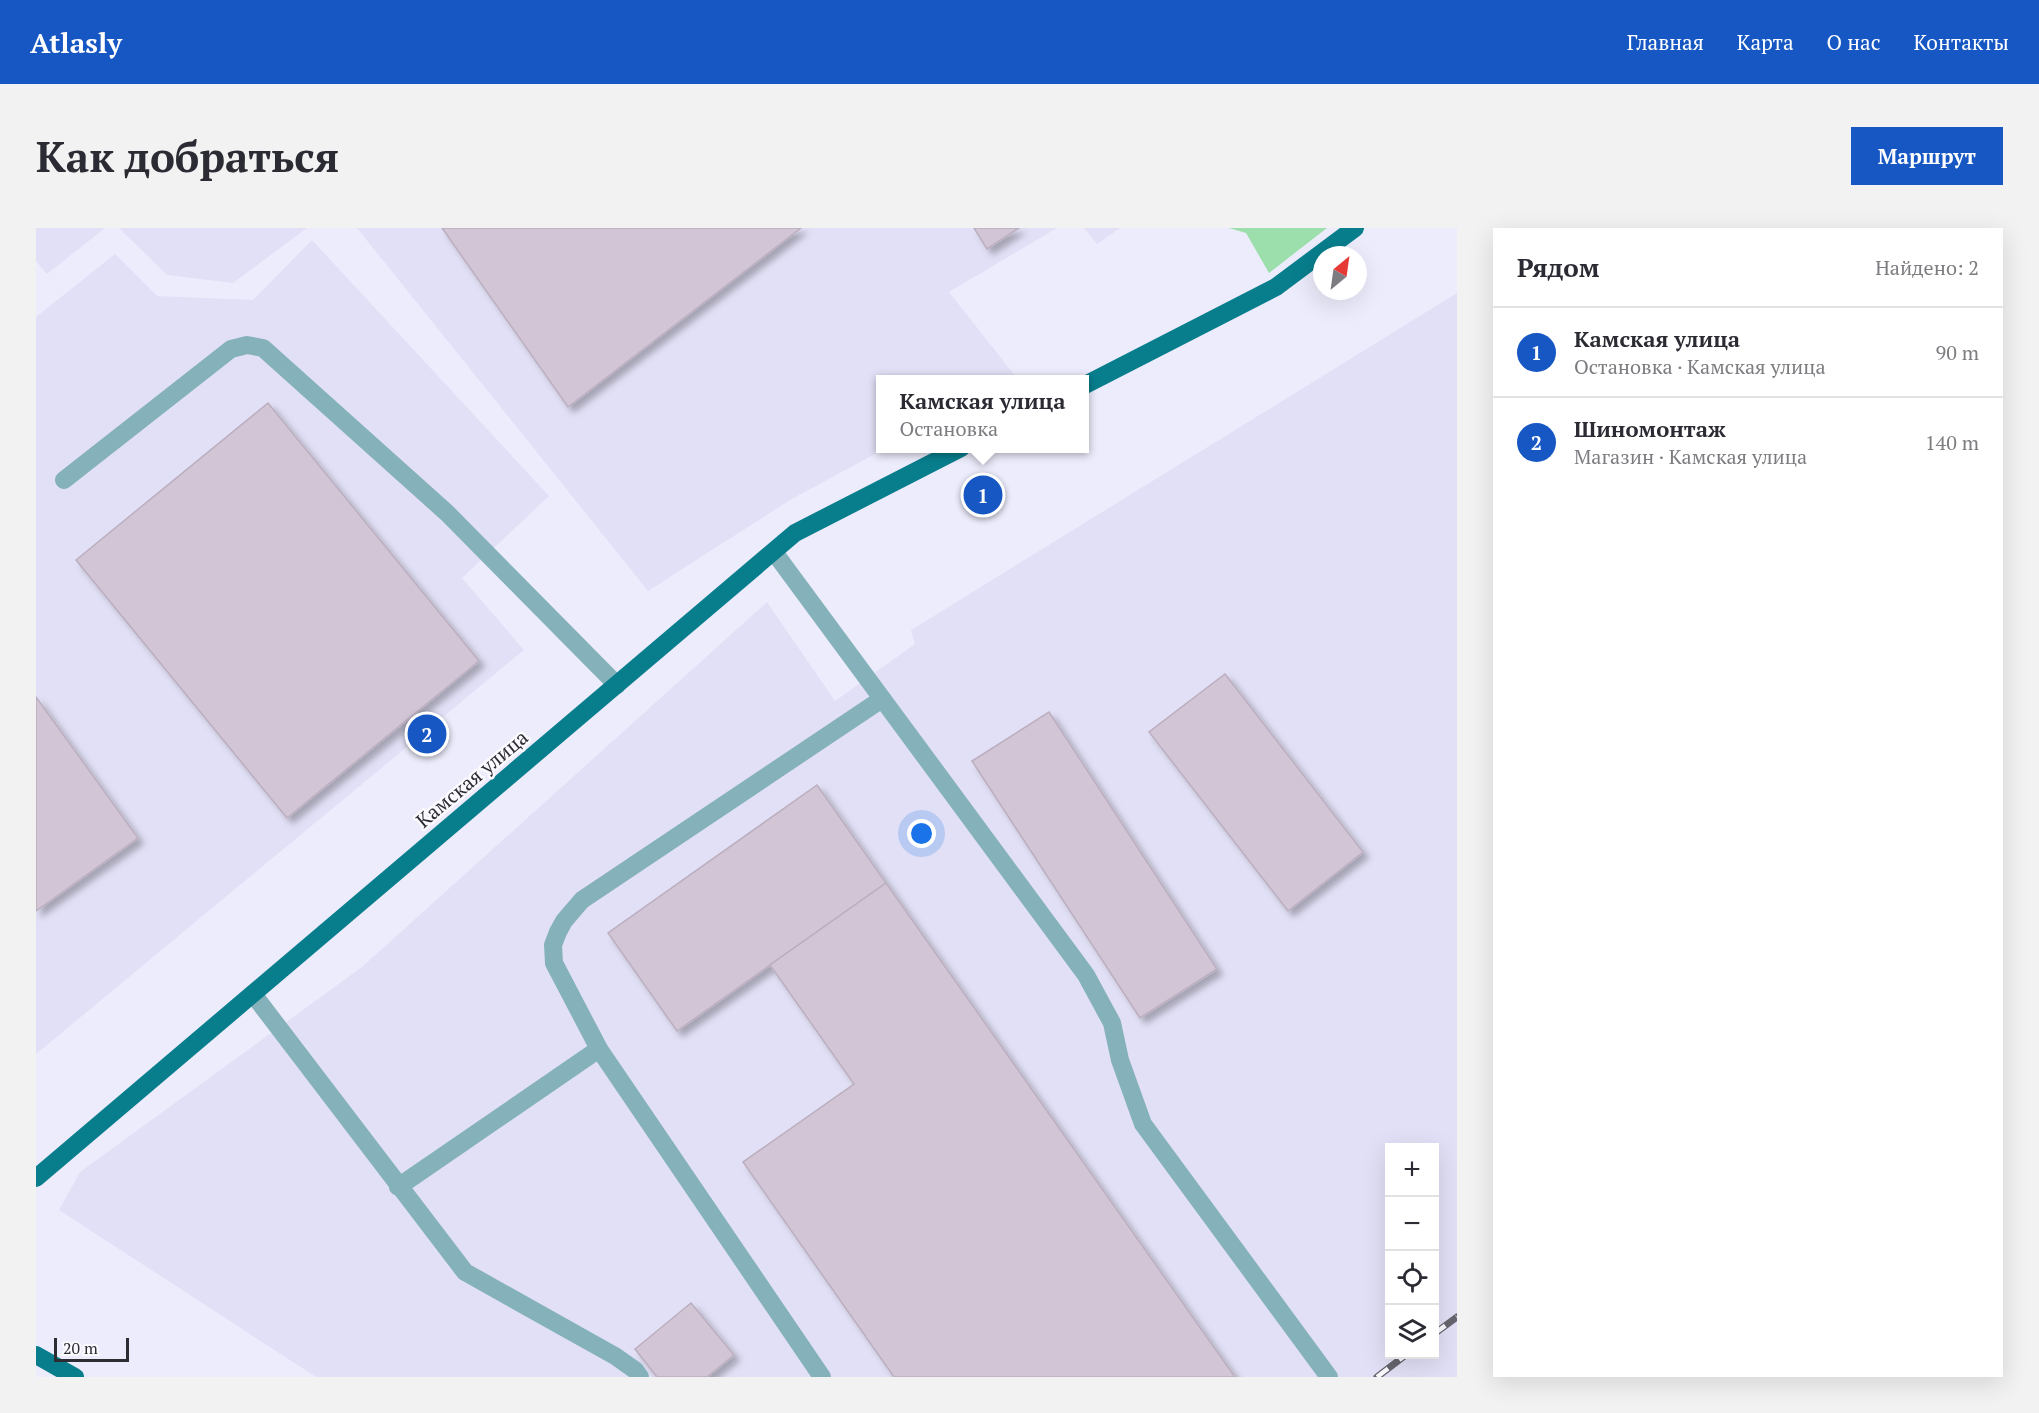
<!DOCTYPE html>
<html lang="ru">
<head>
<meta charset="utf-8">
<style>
  body { margin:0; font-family:"PT Serif",serif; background:#f2f2f3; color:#2b2b33 }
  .controls { position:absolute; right:18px; bottom:18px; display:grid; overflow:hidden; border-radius:0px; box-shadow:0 6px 24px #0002 }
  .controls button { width:54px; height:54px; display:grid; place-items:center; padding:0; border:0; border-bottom:2px solid #e1e1e2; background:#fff; color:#2b2b33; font:30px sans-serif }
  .compass { position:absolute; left:1277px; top:18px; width:54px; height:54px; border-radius:50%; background:#fff; box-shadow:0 6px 24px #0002; rotate:29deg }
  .scale { position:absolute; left:18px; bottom:15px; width:75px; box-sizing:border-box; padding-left:6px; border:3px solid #2c2c33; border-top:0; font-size:16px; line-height:21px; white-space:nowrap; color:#2c2c33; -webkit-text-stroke:4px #fbfaff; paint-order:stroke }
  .you { position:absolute; left:886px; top:606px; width:21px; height:21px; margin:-15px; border:4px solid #fff; border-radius:50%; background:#1a73e8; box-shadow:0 0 0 9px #1a73e833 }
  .badge { display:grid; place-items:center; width:39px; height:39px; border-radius:50%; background:#1657c3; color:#fff; font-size:20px; font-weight:700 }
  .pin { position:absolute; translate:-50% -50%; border:3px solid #fff; box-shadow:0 2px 6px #0006 }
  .popup { position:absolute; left:840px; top:147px; width:213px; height:78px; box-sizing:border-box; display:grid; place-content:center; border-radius:0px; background:#fff; filter:drop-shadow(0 2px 4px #0005); font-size:20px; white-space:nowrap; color:#7c7c81 }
  .popup b { font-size:22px; color:#2b2b33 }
  .popup::after { content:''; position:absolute; left:50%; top:100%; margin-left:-12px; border:12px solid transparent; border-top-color:#fff }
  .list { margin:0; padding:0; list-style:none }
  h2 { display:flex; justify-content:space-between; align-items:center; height:78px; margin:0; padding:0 24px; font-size:26px }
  h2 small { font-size:20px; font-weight:400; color:#7c7c81 }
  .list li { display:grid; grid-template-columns:39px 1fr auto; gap:18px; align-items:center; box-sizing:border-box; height:90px; padding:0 24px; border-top:2px solid #e1e1e2 }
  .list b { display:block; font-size:22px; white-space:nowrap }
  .list p { margin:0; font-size:20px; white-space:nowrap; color:#7c7c81 }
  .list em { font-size:20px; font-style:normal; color:#7c7c81 }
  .icon { flex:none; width:33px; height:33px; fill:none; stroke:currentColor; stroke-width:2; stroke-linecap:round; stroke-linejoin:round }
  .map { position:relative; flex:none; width:1421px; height:1149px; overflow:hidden; border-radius:0px }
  header { display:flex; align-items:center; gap:36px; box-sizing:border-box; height:84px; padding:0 30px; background:#1657c3; color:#fff }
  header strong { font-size:28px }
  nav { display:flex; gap:33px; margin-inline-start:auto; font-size:21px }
  .intro { display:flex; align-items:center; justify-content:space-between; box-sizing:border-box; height:144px; padding:0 36px }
  h1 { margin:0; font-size:42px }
  .button { padding:15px 27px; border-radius:0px; background:#1657c3; color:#fff; font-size:21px; font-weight:700 }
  main { display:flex; gap:36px; padding:0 36px }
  aside { flex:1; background:#fff; border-radius:0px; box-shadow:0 6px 24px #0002 }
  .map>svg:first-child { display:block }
</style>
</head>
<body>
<header>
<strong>Atlasly</strong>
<nav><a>Главная</a><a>Карта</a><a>О нас</a><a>Контакты</a></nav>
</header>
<div class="intro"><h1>Как добраться</h1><a class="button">Маршрут</a></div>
<main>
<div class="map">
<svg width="1421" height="1149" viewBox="0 0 1421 1149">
  <defs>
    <filter id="shadow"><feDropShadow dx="5.5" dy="5.5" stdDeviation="3" flood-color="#0004"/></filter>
  </defs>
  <rect width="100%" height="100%" fill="#edecfc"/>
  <g fill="#e2e0f6" fill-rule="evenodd">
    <polygon points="0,0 69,0 11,46 0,33"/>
    <polygon points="83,0 271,0 197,55 131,47"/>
    <polygon points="321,0 1021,0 913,64 980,149 974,152 845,152 845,220 848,221 754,272 612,363"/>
    <polygon points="1048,0 1084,0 1061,16"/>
    <polygon points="276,12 513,268 426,350 488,422 0,826 0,89 79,26 121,68 217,72"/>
    <path d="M1421,65V1149H280L23,982L44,944L326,739L731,374L799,473L879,416L875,402ZM1354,920H1398V1126H1354Z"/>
  </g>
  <polygon fill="#9ddfac" points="1193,0 1291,0 1233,45 1210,5"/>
  <g fill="#d1c5d6" stroke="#bbaebf" stroke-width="1.5" filter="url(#shadow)">
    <polygon points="406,0 765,0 532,179"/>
    <polygon points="938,0 983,0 951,21"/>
    <polygon points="232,175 443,433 251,590 40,332"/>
    <polygon points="1189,446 1327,624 1252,683 1113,504"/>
    <polygon points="0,469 102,610 0,683"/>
    <polygon points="1013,484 1181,741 1104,790 936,533"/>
    <polygon points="781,557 850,655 641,803 572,705"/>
    <polygon points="850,655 1199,1149 858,1149 707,934 818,856 734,737"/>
    <polygon points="655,1075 698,1127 671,1149 621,1149 599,1121"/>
  </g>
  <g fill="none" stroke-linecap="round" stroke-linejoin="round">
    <g stroke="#85b2ba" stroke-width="18">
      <polyline points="28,252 195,121 211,117 227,120 411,285 581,457"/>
      <polyline points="738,324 1050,747 1076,795 1084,832 1107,896 1293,1149"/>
      <polyline points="217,766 429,1044 579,1128 599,1142 604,1149"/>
      <polyline points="362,959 563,821"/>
      <polyline points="786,1149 563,821 518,735 517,717 522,704 528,693 546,672 846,471"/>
    </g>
    <g stroke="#087e8d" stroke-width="18">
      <polyline points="1049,157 1240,59 1319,0"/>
      <polyline points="0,950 759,305 925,220"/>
      <polyline points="0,1127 39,1149"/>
    </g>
    <g stroke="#66656f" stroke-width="7">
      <g id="rail">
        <polyline points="1398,1106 1421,1089"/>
        <polyline points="1341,1149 1371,1126"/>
      </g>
    </g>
    <use href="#rail" stroke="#fbfaff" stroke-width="4.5" stroke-dasharray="14" stroke-linecap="butt"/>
  </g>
  <g text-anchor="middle" stroke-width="5" stroke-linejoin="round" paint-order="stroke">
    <g font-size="20" fill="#2c2c33" stroke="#fbfaff">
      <text transform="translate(436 551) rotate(-40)" y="7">Камская улица</text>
    </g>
  </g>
</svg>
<div class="controls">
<button>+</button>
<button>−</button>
<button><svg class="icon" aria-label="locate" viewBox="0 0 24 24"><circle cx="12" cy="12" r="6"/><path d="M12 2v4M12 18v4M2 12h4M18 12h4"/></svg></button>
<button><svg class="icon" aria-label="layers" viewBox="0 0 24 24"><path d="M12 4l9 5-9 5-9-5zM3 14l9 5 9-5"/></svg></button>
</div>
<svg class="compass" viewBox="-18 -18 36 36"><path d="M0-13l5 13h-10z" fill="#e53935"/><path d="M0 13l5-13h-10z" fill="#7c7c81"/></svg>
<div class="scale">20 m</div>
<div class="you"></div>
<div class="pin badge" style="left:947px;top:267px">1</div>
<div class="popup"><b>Камская улица</b>Остановка</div>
<div class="pin badge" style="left:391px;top:506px">2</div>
</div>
<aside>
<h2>Рядом<small>Найдено: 2</small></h2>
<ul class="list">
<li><span class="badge">1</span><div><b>Камская улица</b><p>Остановка · Камская улица</p></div><em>90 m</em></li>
<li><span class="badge">2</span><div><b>Шиномонтаж</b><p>Магазин · Камская улица</p></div><em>140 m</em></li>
</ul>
</aside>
</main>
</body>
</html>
